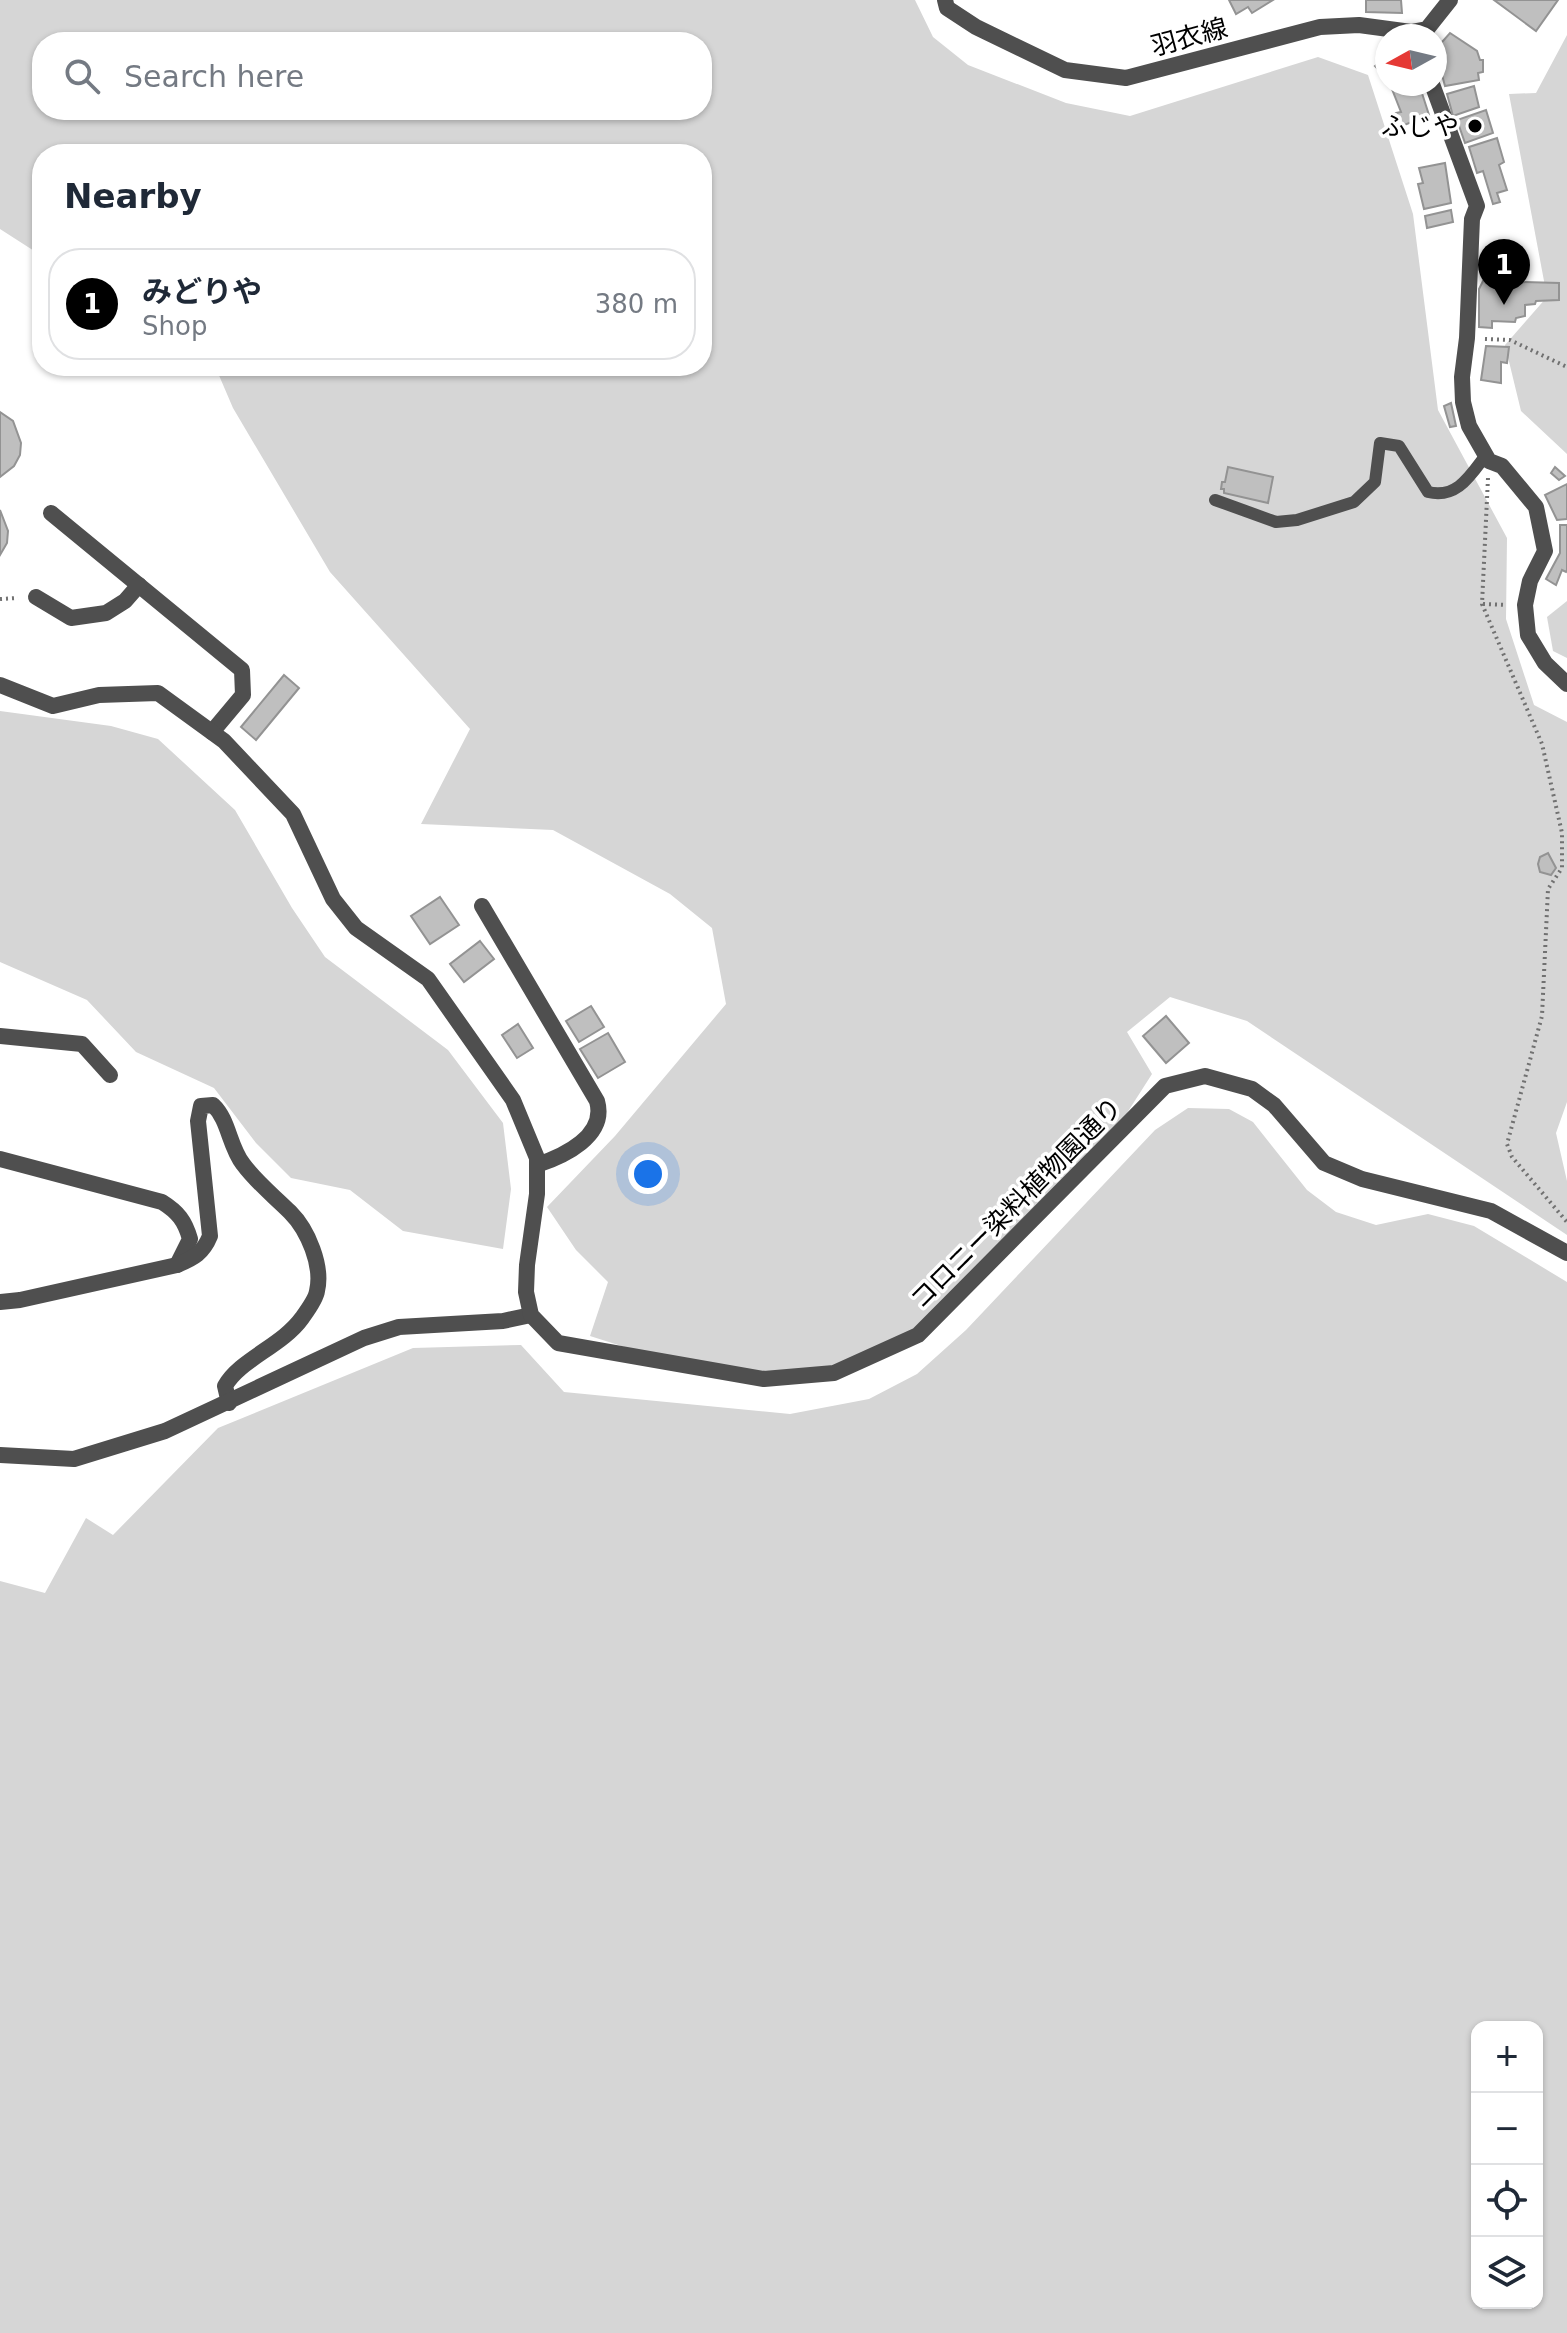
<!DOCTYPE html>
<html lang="en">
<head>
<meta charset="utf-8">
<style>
  body { margin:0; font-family:"DejaVu Sans","Noto Sans JP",sans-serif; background:#f2f2f3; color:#1f2937 }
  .controls { position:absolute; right:24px; bottom:24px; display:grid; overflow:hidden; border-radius:16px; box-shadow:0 2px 6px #0004 }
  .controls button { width:72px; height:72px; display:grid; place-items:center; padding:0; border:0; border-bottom:2px solid #e0e1e3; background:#fff; color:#1f2937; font:40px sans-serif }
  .compass { position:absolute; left:1375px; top:24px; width:72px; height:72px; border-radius:50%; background:#fff; box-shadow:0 2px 6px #0004; rotate:262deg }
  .you { position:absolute; left:648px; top:1174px; width:28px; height:28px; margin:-20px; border:6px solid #fff; border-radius:50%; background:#1a73e8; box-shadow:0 0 0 12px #1a73e833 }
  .badge { display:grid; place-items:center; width:52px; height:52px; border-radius:50%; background:#000; color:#fff; font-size:26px; font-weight:700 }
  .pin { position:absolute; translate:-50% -66px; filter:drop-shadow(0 2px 4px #0008) }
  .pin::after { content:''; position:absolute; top:42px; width:28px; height:24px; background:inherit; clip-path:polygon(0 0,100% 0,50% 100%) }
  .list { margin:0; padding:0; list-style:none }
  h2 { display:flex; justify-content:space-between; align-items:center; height:104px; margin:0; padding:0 32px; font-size:34px }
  h2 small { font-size:26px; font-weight:400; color:#747a83 }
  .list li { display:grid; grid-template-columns:52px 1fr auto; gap:24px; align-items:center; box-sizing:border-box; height:112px; margin:0 16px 16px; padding:0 16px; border:2px solid #e0e1e3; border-radius:32px }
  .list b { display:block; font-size:30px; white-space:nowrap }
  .list p { margin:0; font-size:26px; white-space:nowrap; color:#747a83 }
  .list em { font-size:26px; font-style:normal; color:#747a83 }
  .icon { flex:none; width:44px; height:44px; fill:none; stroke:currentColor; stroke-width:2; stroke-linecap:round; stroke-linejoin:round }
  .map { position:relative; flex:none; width:1567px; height:2333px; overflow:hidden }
  .search { position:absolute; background:#fff; box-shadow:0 2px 6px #0004; left:32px; top:32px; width:680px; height:88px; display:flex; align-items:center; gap:20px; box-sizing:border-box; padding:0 28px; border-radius:32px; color:#747a83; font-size:30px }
  .panel { position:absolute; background:#fff; box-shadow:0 2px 6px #0004; left:32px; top:144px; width:680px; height:232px; border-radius:32px }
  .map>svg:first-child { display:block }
</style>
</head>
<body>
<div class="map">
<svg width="1567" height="2333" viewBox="0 0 1567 2333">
  <rect width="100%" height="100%" fill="#fff"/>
  <g fill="#d6d6d6" fill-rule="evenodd">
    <path d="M0,0H915L933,37L968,65L1066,103L1130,116L1318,57L1368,75L1413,214L1438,410L1507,538L1506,619L1534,705L1567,722V1102L1556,1133L1567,1181V1235L1247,1021L1170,997L1127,1032L1152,1074L1127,1113L911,1337L847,1367L719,1377L590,1336L608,1282L576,1250L547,1207L615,1136L726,1004L712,928L670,894L553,830L421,824L470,729L330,572L233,408L215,366H702V154H42V256L0,229ZM42,42H702V110H42Z"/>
    <polygon points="1567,35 1567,454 1521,411 1505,345 1547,297 1509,94 1536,93"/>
    <polygon points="1567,601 1567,658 1553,651 1547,617"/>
    <polygon points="0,711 111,726 158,739 235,810 292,908 325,957 448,1050 503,1123 511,1189 503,1249 403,1231 350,1190 291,1178 256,1143 214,1088 136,1052 87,1000 0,962"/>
    <path d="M1188,1108L1229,1109L1253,1122L1307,1190L1336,1212L1376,1225L1428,1214L1474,1226L1567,1282V2333H0V1581L45,1593L86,1518L113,1535L218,1428L413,1348L521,1345L564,1392L790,1414L869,1399L917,1374L966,1330L1155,1130ZM1537,2027V2303H1477V2027Z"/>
  </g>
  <g fill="#bfbfbf" stroke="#939393" stroke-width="2">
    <polygon points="1229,0 1273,0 1252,13 1248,7 1236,14"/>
    <polygon points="1366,0 1401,0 1402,13 1366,12"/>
    <polygon points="1494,0 1558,0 1536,31"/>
    <polygon points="1450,33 1477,51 1480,60 1483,60 1483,72 1478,73 1479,80 1445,86 1438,60 1435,62 1435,50"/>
    <polygon points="1387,56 1387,78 1375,66"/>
    <polygon points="1390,84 1419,84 1429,115 1402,126 1396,113 1401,112"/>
    <polygon points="1474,86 1479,107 1453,116 1447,94"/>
    <polygon points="1486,110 1493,133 1465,143 1457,120"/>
    <polygon points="1497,138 1504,162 1499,165 1507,190 1497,193 1500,202 1493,204 1483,171 1477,173 1469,147"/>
    <polygon points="1445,163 1451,203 1424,209 1418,184 1423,183 1419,168"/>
    <polygon points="1451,210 1453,222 1427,228 1425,216"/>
    <polygon points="1483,281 1559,283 1559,300 1536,301 1535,304 1525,305 1525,316 1516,318 1515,322 1492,321 1492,328 1479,327 1479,289"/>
    <polygon points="1486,346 1509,347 1507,363 1501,362 1501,383 1481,380"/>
    <polygon points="1451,403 1456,426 1450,427 1444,406"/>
    <polygon points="0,412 13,421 21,443 20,455 14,466 0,477"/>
    <polygon points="1228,467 1273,477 1268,503 1224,493 1224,489 1221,489 1222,482 1225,482"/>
    <polygon points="1555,467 1565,476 1559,480 1551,473"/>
    <polygon points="1567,484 1567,519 1557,520 1545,495"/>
    <polygon points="0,510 8,531 7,543 0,555"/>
    <polygon points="1560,525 1567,525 1567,570 1566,572 1562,570 1556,585 1546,579 1560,553"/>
    <polygon points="284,675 299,688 256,740 241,727"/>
    <polygon points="1548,853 1556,868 1551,875 1540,872 1538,864 1540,857"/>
    <polygon points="440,897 459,925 430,944 411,916"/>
    <polygon points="480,941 494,959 464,982 450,964"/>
    <polygon points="591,1006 604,1027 579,1042 566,1021"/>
    <polygon points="1166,1016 1189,1043 1166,1063 1143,1036"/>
    <polygon points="518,1024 533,1048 517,1058 502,1035"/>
    <polygon points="608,1033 625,1062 598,1078 580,1049"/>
  </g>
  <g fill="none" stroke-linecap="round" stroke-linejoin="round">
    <g stroke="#717171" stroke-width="4" stroke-dasharray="2 4" stroke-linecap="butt">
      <polyline points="1485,339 1510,340 1567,367"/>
      <polyline points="1488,478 1482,604 1542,744 1562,833 1562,868 1548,889 1542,1016 1507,1144 1512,1157 1567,1222"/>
      <polyline points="0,599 18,598"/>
      <polyline points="1483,604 1506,605"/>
    </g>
    <path stroke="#4f4f4f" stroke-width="12" d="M1215,500L1276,522L1297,520L1354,502L1375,482L1380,443L1399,446L1428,492C1457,499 1470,476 1486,455"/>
    <g stroke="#4f4f4f" stroke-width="16">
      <polyline points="1432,84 1477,206 1472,219 1467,338 1462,377 1463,402 1469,426 1489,461 1502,466 1536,507 1545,551 1530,581 1525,605 1528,635 1545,663 1567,684"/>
      <polyline points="51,513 242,670 243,695 212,732"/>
      <polyline points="36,597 71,618 106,613 125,601 139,585"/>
      <path d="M482,906L597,1101C607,1136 564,1156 537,1165"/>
      <polyline points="0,1036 82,1044 110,1075"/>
      <path d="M0,1159L162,1202C178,1212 185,1221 190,1239L177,1265"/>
      <path d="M0,1302L20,1300L177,1265C194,1258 203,1253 210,1236L198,1121L201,1106L213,1105C229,1120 229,1146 243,1164C257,1183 274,1196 290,1212C308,1230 323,1266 317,1291C316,1299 307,1311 302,1318C282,1346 239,1360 225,1386L229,1403"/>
      <polyline points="0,1455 74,1459 165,1431 364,1338 399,1327 503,1321 531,1315"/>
    </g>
    <g stroke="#4f4f4f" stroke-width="16">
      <polyline points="945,0 947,8 976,27 1065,70 1126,78 1320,27 1359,25 1411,32 1427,29 1450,0"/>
      <polyline points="0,685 53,706 99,695 158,693 224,741 293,814 333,899 356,928 428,979 513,1100 537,1158 537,1194 527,1265 526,1292 531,1315 558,1343 764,1379 834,1373 918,1335 1165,1086 1205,1076 1252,1089 1274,1105 1324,1163 1362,1179 1491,1211 1567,1253"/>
    </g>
  </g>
  <circle fill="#000" stroke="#fff" stroke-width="3" cx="1475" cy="126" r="8"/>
  <g text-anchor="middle" stroke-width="7" stroke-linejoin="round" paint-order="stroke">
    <g font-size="26" fill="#000" stroke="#fff">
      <text transform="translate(1189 37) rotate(-15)" y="9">羽衣線</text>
      <text transform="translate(1016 1203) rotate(-45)" y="9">コロニー染料植物園通り</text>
    </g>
    <g font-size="26" fill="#000" stroke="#fff" text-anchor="end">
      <text x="1459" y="135">ふじや</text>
    </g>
  </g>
</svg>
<div class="controls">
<button>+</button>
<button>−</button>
<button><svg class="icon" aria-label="locate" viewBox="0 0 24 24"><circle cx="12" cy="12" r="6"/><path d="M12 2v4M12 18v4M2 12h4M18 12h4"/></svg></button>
<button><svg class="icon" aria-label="layers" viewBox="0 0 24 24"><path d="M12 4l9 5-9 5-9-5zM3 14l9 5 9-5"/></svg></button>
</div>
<svg class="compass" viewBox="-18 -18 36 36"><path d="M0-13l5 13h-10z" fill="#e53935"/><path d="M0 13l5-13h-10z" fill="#747a83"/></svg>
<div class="you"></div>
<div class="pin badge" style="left:1504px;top:305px">1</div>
<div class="search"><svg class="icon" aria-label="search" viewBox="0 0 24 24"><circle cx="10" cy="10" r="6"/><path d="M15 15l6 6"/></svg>Search here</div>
<section class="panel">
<h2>Nearby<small></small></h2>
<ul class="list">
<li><span class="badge">1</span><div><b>みどりや</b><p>Shop</p></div><em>380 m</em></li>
</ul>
</section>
</div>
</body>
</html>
